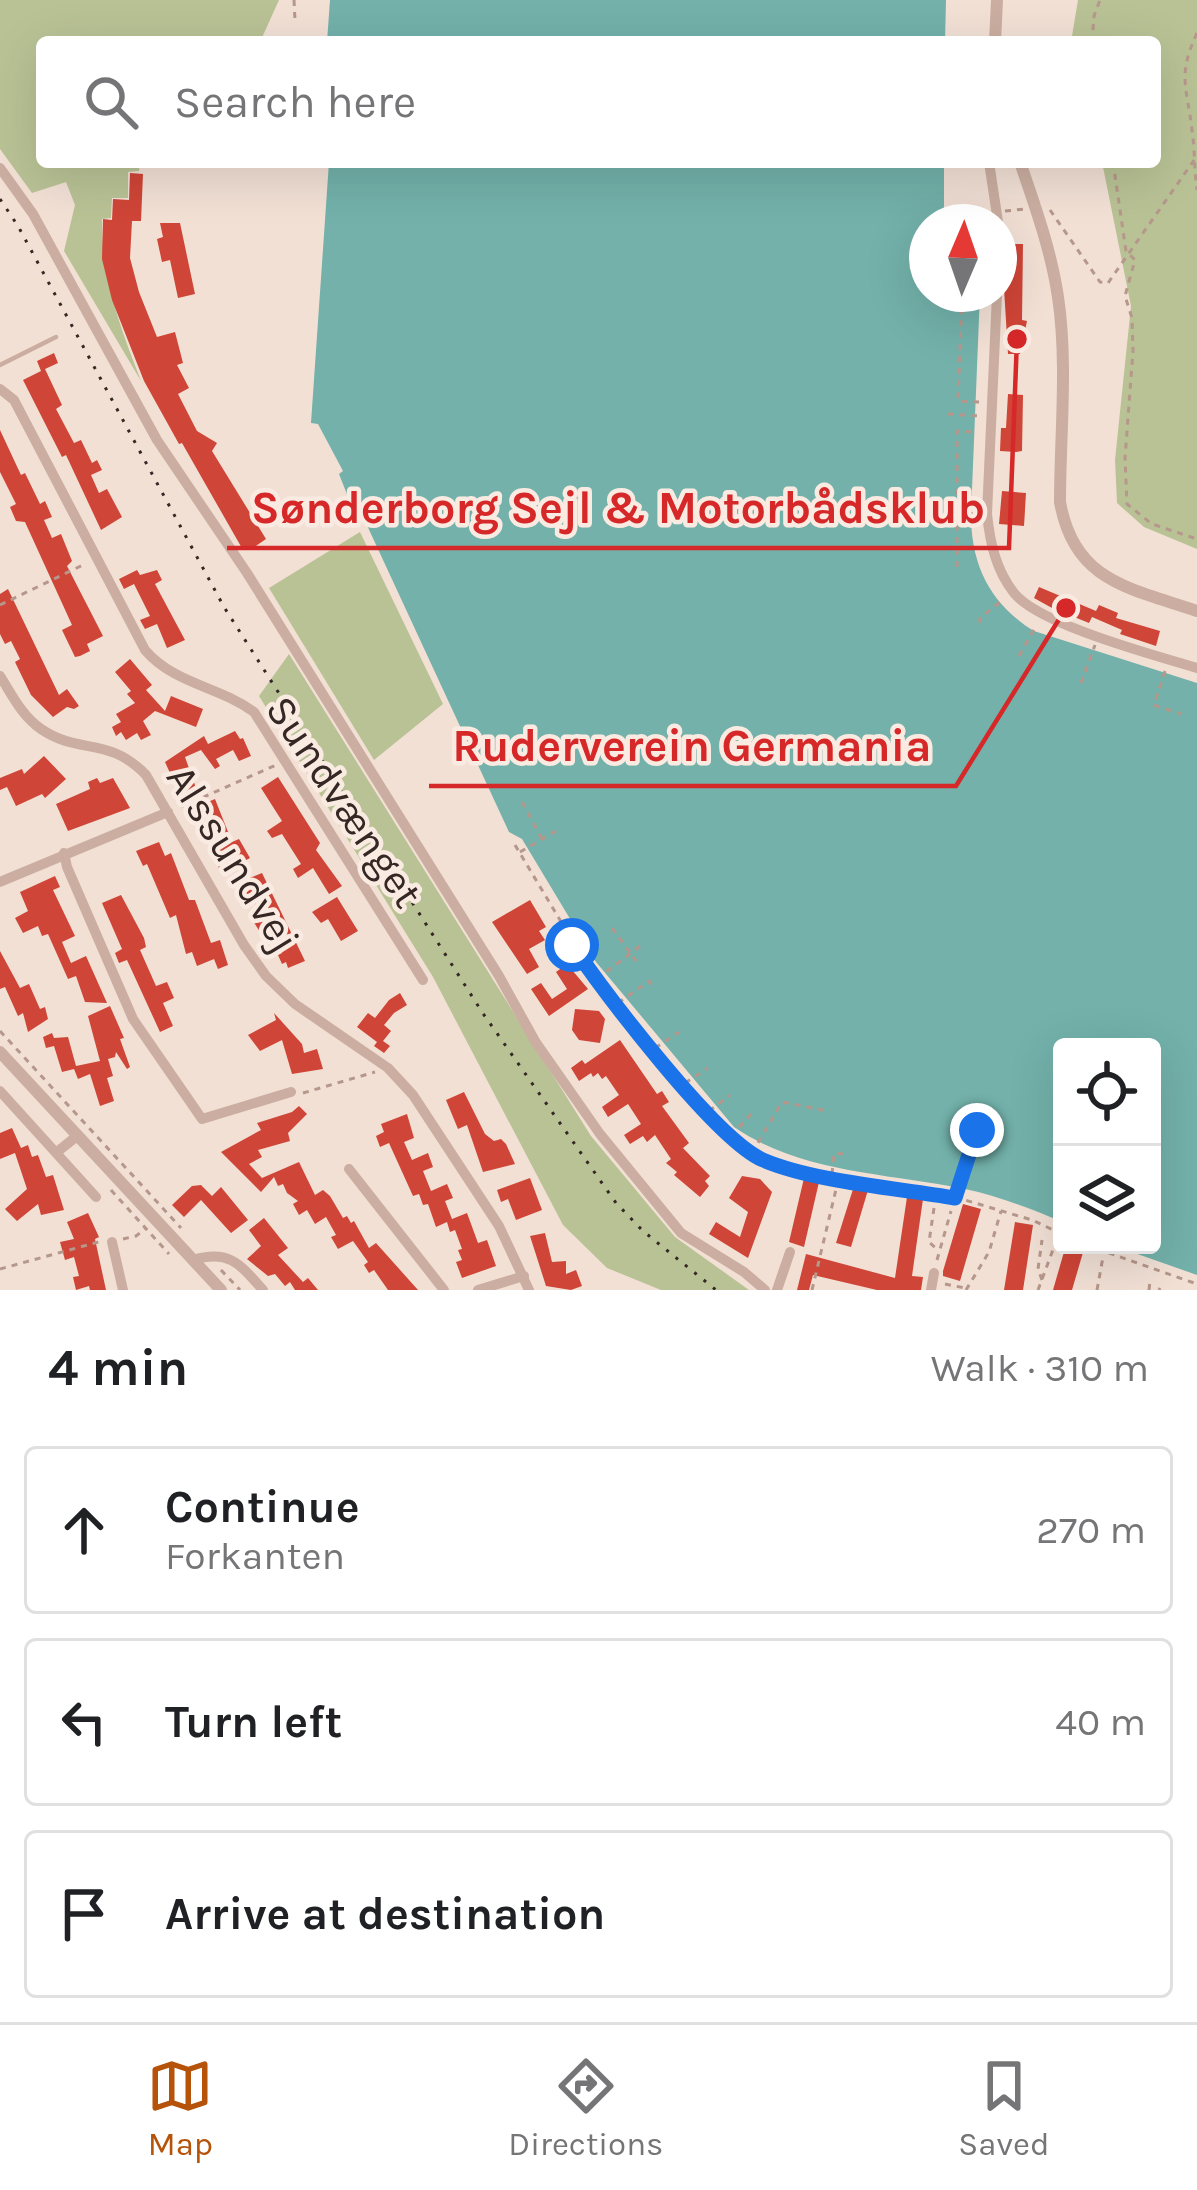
<!DOCTYPE html>
<html lang="en">
<head>
<meta charset="utf-8">
<style>
  body { margin:0; font-family:Karla,sans-serif; background:#f6f6f6; color:#202124 }
  .controls { position:absolute; right:36px; bottom:36px; display:grid; overflow:hidden; border-radius:12px; box-shadow:0 12px 48px #0002 }
  .controls button { width:108px; height:108px; display:grid; place-items:center; padding:0; border:0; border-bottom:3px solid #e0e0e0; background:#fff; color:#202124; font:60px sans-serif }
  .compass { position:absolute; left:909px; top:204px; width:108px; height:108px; border-radius:50%; background:#fff; box-shadow:0 12px 48px #0002; rotate:2deg }
  .stop { position:absolute; width:36px; height:36px; margin:-27px; border:9px solid #1a73e8; border-radius:50%; background:#fff }
  .stop.end { background:#1a73e8; border-color:#fff; box-shadow:0 3px 12px #0008 }
  .list { margin:0; padding:0; list-style:none }
  h2 { display:flex; justify-content:space-between; align-items:center; height:156px; margin:0; padding:0 48px; font-size:51px }
  h2 small { font-size:39px; font-weight:400; color:#757577 }
  .list li { display:grid; grid-template-columns:78px 1fr auto; gap:36px; align-items:center; box-sizing:border-box; height:168px; margin:0 24px 24px; padding:0 24px; border:3px solid #e0e0e0; border-radius:12px }
  .list b { display:block; font-size:45px; white-space:nowrap }
  .list p { margin:0; font-size:39px; white-space:nowrap; color:#757577 }
  .list em { font-size:39px; font-style:normal; color:#757577 }
  .icon { flex:none; width:66px; height:66px; fill:none; stroke:currentColor; stroke-width:2; stroke-linecap:round; stroke-linejoin:round }
  .map { position:relative; flex:none; width:1197px; height:1290px; overflow:hidden }
  .search { position:absolute; background:#fff; box-shadow:0 12px 48px #0002; left:36px; right:36px; top:36px; height:132px; display:flex; align-items:center; gap:30px; box-sizing:border-box; padding:0 42px; border-radius:12px; color:#757577; font-size:45px }
  .sheet { height:732px; background:#fff }
  nav { display:flex; justify-content:space-around; align-items:center; box-sizing:border-box; height:168px; border-top:3px solid #e0e0e0; background:#fff; font-size:33px; color:#757577 }
  nav a { display:grid; justify-items:center; gap:6px }
  nav .on { color:#b45309 }
  .map>svg:first-child { display:block }
</style>
</head>
<body>
<div class="map">
<svg width="1197" height="1290" viewBox="0 0 1197 1290">
  <rect width="100%" height="100%" fill="#f2e0d5"/>
  <g fill="#b9c295">
    <path d="M0,0H279L260,42H42V162H140L139,171L128,172V198H112L111,218L102,219C101,278 120,326 141,381L64,251L75,205L66,182L32,193L0,149Z"/>
    <polygon points="1078,0 1197,0 1197,549 1144,527 1117,503 1115,460 1131,306 1102,162 1155,162 1155,42 1071,42"/>
    <polygon points="360,532 443,704 374,760 269,588"/>
    <polygon points="289,654 591,1136 675,1237 749,1290 661,1290 607,1268 563,1225 433,977 259,696"/>
  </g>
  <g fill="#73b1aa">
    <polygon points="330,0 946,0 945,42 327,42"/>
    <path d="M329,162H944V222H927V294H980L971,514C971,565 990,604 1034,631L1197,683V1275L1112,1245H1152V1047H1062V1222C1032,1209 998,1196 965,1189C887,1173 801,1173 734,1127L596,962L522,839L509,832L365,521L352,507L339,474L343,471L318,424L311,423Z"/>
  </g>
  <g fill="#cf4537">
    <polygon points="130,173 143,174 141,221 132,221 130,258 139,292 157,337 175,332 183,363 177,365 189,388 178,394 197,431 217,443 212,451 266,539 253,548 243,550 182,443 179,444 144,381 112,300 102,259 103,219 112,220 113,199 129,200"/>
    <polygon points="160,223 180,223 195,294 178,298 170,260 162,262 157,239 163,237"/>
    <polygon points="1009,244 1023,244 1022,320 1027,321 1020,354 1008,354 1004,288"/>
    <polygon points="54,353 58,363 45,369 62,405 56,409 74,443 81,440 92,463 97,460 102,470 91,475 99,493 107,489 122,517 101,530 66,455 62,457 23,380 41,371 37,361"/>
    <polygon points="1008,394 1023,395 1022,451 1016,452 1000,451 1001,428 1006,428"/>
    <polygon points="0,430 21,475 25,473 40,504 45,501 52,517 44,520 52,538 61,534 72,561 67,566 103,636 87,644 90,651 80,656 75,657 62,630 72,625 25,522 16,521 10,507 16,504 0,472"/>
    <polygon points="1002,491 1026,493 1024,526 999,524"/>
    <polygon points="137,570 140,575 157,570 162,580 155,584 185,640 167,648 157,624 145,629 140,620 150,616 134,584 124,589 119,579"/>
    <polygon points="1039,587 1096,611 1099,605 1118,613 1116,618 1160,631 1156,646 1120,634 1122,630 1092,617 1089,623 1052,608 1034,598"/>
    <polygon points="8,589 59,695 67,689 79,706 74,709 67,707 53,717 31,695 15,662 20,659 11,641 5,644 0,634 0,594"/>
    <polygon points="130,659 152,685 146,690 165,711 171,696 203,709 196,727 155,711 143,721 151,735 141,740 137,733 126,740 121,732 116,736 112,727 121,722 116,714 135,703 127,694 131,691 115,672"/>
    <polygon points="235,731 240,739 243,738 251,756 239,761 233,750 216,759 220,766 215,769 201,750 185,757 196,788 180,795 165,762 204,736 208,744"/>
    <polygon points="44,756 66,779 45,798 42,794 16,806 7,787 0,790 0,778 22,769 24,774"/>
    <polygon points="278,777 320,843 316,850 342,886 329,894 313,868 298,878 293,869 301,864 282,834 272,838 267,831 282,821 261,788"/>
    <polygon points="97,778 100,783 113,778 130,808 68,831 56,804 90,789 88,782"/>
    <polygon points="215,799 232,842 239,839 250,858 221,873 199,820 195,822 189,810"/>
    <polygon points="159,842 165,856 171,853 189,900 195,900 211,943 220,940 228,965 218,969 214,959 197,966 192,952 186,954 176,915 170,918 147,864 143,866 136,851"/>
    <polygon points="262,873 305,961 288,968 286,962 282,964 278,955 282,953 275,936 265,940 253,921 261,916 253,901 246,904 237,883"/>
    <polygon points="55,876 60,887 53,890 75,936 62,942 71,963 86,956 107,1003 85,1002 76,976 68,979 48,934 42,936 38,926 23,933 15,918 28,911 20,892"/>
    <polygon points="121,895 144,938 146,947 140,950 156,986 167,982 174,998 163,1003 173,1026 160,1032 127,960 119,963 115,953 122,949 102,903"/>
    <polygon points="337,897 358,931 341,941 328,919 321,923 312,912"/>
    <polygon points="530,900 546,927 539,931 545,940 529,949 539,967 527,974 492,922"/>
    <polygon points="0,951 20,988 29,984 40,1009 45,1007 48,1019 28,1032 23,1013 18,1016 5,987 0,989"/>
    <polygon points="567,964 588,989 549,1016 531,989 541,983 552,999 567,989 556,972"/>
    <polygon points="400,993 407,1005 394,1013 384,1025 391,1031 383,1041 390,1046 384,1053 374,1046 377,1042 357,1027 368,1013 375,1018 389,1000"/>
    <polygon points="110,1006 124,1038 120,1039 130,1067 127,1069 116,1052 115,1057 108,1059 113,1076 107,1078 114,1101 100,1106 90,1074 78,1079 74,1069 62,1072 54,1046 46,1048 43,1037 52,1033 54,1038 68,1037 76,1066 100,1061 88,1016"/>
    <polygon points="575,1009 599,1011 605,1019 600,1043 579,1040 572,1030"/>
    <polygon points="274,1013 302,1044 304,1053 317,1049 323,1069 292,1074 282,1040 260,1051 248,1035 276,1020"/>
    <polygon points="620,1040 657,1094 662,1091 669,1102 662,1106 689,1143 683,1148 710,1176 705,1181 709,1186 700,1197 674,1175 677,1172 666,1163 671,1159 655,1135 647,1142 643,1136 630,1144 624,1135 641,1124 628,1104 608,1117 602,1107 619,1095 606,1076 602,1079 598,1073 593,1077 591,1073 579,1081 571,1068 582,1060 585,1064"/>
    <polygon points="464,1092 485,1134 494,1141 501,1139 506,1144 515,1164 483,1172 467,1125 458,1129 446,1100"/>
    <polygon points="299,1106 307,1114 288,1133 290,1141 258,1150 262,1157 249,1164 262,1178 299,1162 315,1195 323,1190 330,1196 343,1218 347,1216 351,1223 354,1221 369,1248 376,1243 418,1290 388,1290 374,1270 369,1273 364,1265 368,1262 353,1241 338,1249 331,1237 336,1235 326,1217 315,1224 307,1210 299,1215 293,1204 298,1201 287,1193 283,1184 278,1186 274,1177 261,1192 221,1152 261,1130 257,1123 292,1112"/>
    <polygon points="407,1114 414,1138 404,1142 412,1160 428,1153 433,1167 423,1171 431,1191 447,1184 453,1198 445,1201 452,1219 467,1213 478,1243 487,1240 496,1266 462,1278 456,1262 462,1260 458,1250 462,1249 455,1230 450,1232 447,1222 436,1227 428,1204 423,1205 419,1194 413,1196 389,1143 380,1147 376,1136 384,1132 381,1124"/>
    <polygon points="12,1128 21,1148 28,1145 32,1157 38,1155 46,1177 53,1175 64,1210 41,1215 38,1204 17,1221 5,1209 27,1189 15,1153 0,1159 0,1133"/>
    <polygon points="742,1176 760,1179 772,1192 748,1258 709,1234 716,1222 740,1237 748,1212 729,1198"/>
    <polygon points="530,1178 542,1210 516,1220 508,1199 501,1202 497,1190"/>
    <polygon points="804,1178 819,1182 804,1247 789,1242"/>
    <polygon points="201,1185 212,1196 221,1187 248,1220 231,1233 201,1200 184,1217 172,1205 192,1186"/>
    <polygon points="854,1186 868,1190 851,1247 836,1243"/>
    <polygon points="907,1197 923,1199 912,1276 923,1277 921,1290 877,1290 813,1275 809,1290 797,1290 806,1254 895,1278"/>
    <polygon points="963,1204 981,1209 960,1281 943,1276 943,1271"/>
    <polygon points="88,1213 99,1237 95,1239 106,1290 90,1290 89,1286 76,1290 73,1277 79,1276 74,1257 65,1260 60,1242 74,1239 67,1222"/>
    <polygon points="264,1218 288,1248 278,1255 303,1282 308,1278 318,1290 295,1290 290,1282 285,1286 275,1274 268,1276 247,1259 261,1246 249,1230"/>
    <polygon points="1015,1222 1033,1225 1023,1290 1004,1290"/>
    <polygon points="545,1233 552,1262 566,1261 566,1274 576,1270 582,1286 571,1290 546,1286 530,1236"/>
    <polygon points="1066,1245 1084,1249 1072,1290 1053,1290"/>
  </g>
  <g fill="none" stroke-linecap="round" stroke-linejoin="round">
    <g stroke="#b6978b" stroke-width="3" stroke-dasharray="6 6" stroke-linecap="butt">
      <polyline points="294,0 295,20"/>
      <path d="M1197,33C1177,76 1187,87 1192,130C1195,150 1194,170 1197,190"/>
      <polyline points="1092,42 1094,16 1100,0"/>
      <polyline points="1113,162 1126,251 1135,260 1125,296 1132,318 1133,351 1125,458 1127,504 1152,524 1197,539"/>
      <polyline points="1050,210 1100,282 1108,283 1197,156"/>
      <polyline points="1005,211 1025,209"/>
      <polyline points="979,402 958,401 962,296 983,298"/>
      <polyline points="947,414 981,416"/>
      <polyline points="957,513 977,514"/>
      <polyline points="957,567 957,431 977,432"/>
      <polyline points="0,605 85,564"/>
      <polyline points="980,623 980,618 1004,599"/>
      <polyline points="1019,656 1036,626"/>
      <polyline points="1165,671 1154,705 1181,714"/>
      <polyline points="1081,683 1095,645"/>
      <polyline points="522,802 542,839"/>
      <polyline points="181,807 276,765"/>
      <polyline points="515,845 596,980 739,1147 789,1169 955,1197 1032,1220 1062,1234"/>
      <polyline points="520,852 556,831"/>
      <polyline points="612,928 636,961"/>
      <polyline points="597,979 640,946"/>
      <polyline points="618,1003 649,981 652,985"/>
      <polyline points="0,1031 181,1228"/>
      <polyline points="655,1048 679,1032"/>
      <polyline points="685,1083 708,1068"/>
      <polyline points="303,1093 375,1072"/>
      <polyline points="709,1111 730,1095"/>
      <polyline points="731,1136 751,1114"/>
      <polyline points="752,1153 782,1102 828,1111"/>
      <polyline points="832,1174 834,1153 843,1154"/>
      <polyline points="111,1190 169,1254"/>
      <polyline points="956,1196 977,1130"/>
      <polyline points="934,1208 929,1242 938,1250"/>
      <polyline points="123,1239 136,1236 146,1228"/>
      <polyline points="1086,1245 1197,1284"/>
      <polyline points="937,1260 951,1211"/>
      <polyline points="0,1269 102,1241"/>
      <polyline points="221,1270 240,1290"/>
      <polyline points="1042,1280 1038,1269 1042,1240"/>
      <polyline points="945,1284 965,1288"/>
      <polyline points="812,1290 838,1181"/>
      <polyline points="966,1290 989,1252 1001,1211"/>
      <polyline points="1038,1290 1054,1247"/>
      <polyline points="1097,1290 1103,1257"/>
      <polyline points="1149,1290 1150,1281"/>
      <polyline points="1159,1290 1160,1288"/>
    </g>
    <polyline stroke="#cbaea1" stroke-width="4.5" points="0,365 56,337"/>
    <g stroke="#cbaea1" stroke-width="10">
      <polyline points="989,162 998,222"/>
      <polyline points="0,168 33,214 157,440 247,573 499,976 535,1041 600,1134 681,1233 744,1272 765,1290"/>
      <polyline points="999,233 999,245"/>
      <path d="M997,294L987,514C990,543 996,570 1014,593C1040,625 1155,655 1197,668"/>
      <path d="M0,389L14,400L145,650C174,684 218,686 254,712L423,980"/>
      <path d="M0,676C12,695 22,716 41,729C79,755 109,736 146,775L244,945L266,976L295,1004L388,1068L413,1095L499,1226L529,1290"/>
      <polyline points="64,853 67,867 133,1019 202,1119 291,1092"/>
      <polyline points="0,882 168,812"/>
      <polyline points="0,1091 96,1197"/>
      <polyline points="57,1152 77,1136"/>
      <polyline points="349,1169 444,1290"/>
      <polyline points="112,1242 123,1290"/>
      <path d="M193,1260C229,1249 240,1264 263,1290"/>
      <polyline points="478,1290 524,1276"/>
      <polyline points="777,1290 790,1252"/>
      <polyline points="931,1290 934,1273"/>
    </g>
    <g stroke="#cbaea1" stroke-width="12">
      <polyline points="995,42 997,0"/>
      <path d="M1020,162C1035,206 1051,250 1058,297C1068,364 1060,435 1060,502C1074,582 1130,588 1197,611"/>
      <polyline points="0,1052 221,1290"/>
    </g>
    <polyline stroke="#342724" stroke-width="3" stroke-dasharray="3 9" stroke-linecap="butt" points="0,199 18,226 224,607 482,1012 616,1203 643,1231 716,1290"/>
  </g>
  <g fill="none" stroke-linecap="round" stroke-linejoin="round">
    <path stroke="#1a73e8" stroke-width="15" d="M572,945C605,993 715,1139 763,1160C815,1182 898,1188 955,1198L977,1130"/>
  </g>
  <g text-anchor="middle" stroke-width="9" stroke-linejoin="round" paint-order="stroke">
    <g font-size="42" fill="#342724" stroke="#faebe2">
      <text transform="translate(345 801) rotate(56)" y="15">Sundvænget</text>
      <text transform="translate(234 858) rotate(58)" y="15">Alssundvej</text>
    </g>
  </g>
  <path fill="none" stroke="#d62828" stroke-width="4.5" d="M1017 339L1009 548H227M1066 608L956 786H429"/>
  <g fill="#d62828" stroke="#faebe2" stroke-width="4.5">
    <circle cx="1017" cy="339" r="12"/>
    <circle cx="1066" cy="608" r="12"/>
  </g>
  <g font-size="45" text-anchor="middle" font-weight="bold" fill="#d62828" stroke="#faebe2" stroke-width="9" stroke-linejoin="round" paint-order="stroke">
    <text x="618" y="523">Sønderborg Sejl &amp; Motorbådsklub</text>
    <text x="692" y="761">Ruderverein Germania</text>
  </g>
</svg>
<div class="controls">
<button><svg class="icon" aria-label="locate" viewBox="0 0 24 24"><circle cx="12" cy="12" r="6"/><path d="M12 2v4M12 18v4M2 12h4M18 12h4"/></svg></button>
<button><svg class="icon" aria-label="layers" viewBox="0 0 24 24"><path d="M12 4l9 5-9 5-9-5zM3 14l9 5 9-5"/></svg></button>
</div>
<svg class="compass" viewBox="-18 -18 36 36"><path d="M0-13l5 13h-10z" fill="#e53935"/><path d="M0 13l5-13h-10z" fill="#757577"/></svg>
<div class="stop" style="left:572px;top:945px"></div>
<div class="stop end" style="left:977px;top:1130px"></div>
<div class="search"><svg class="icon" aria-label="search" viewBox="0 0 24 24"><circle cx="10" cy="10" r="6"/><path d="M15 15l6 6"/></svg>Search here</div>
</div>
<section class="sheet">
<h2>4 min<small>Walk · 310 m</small></h2>
<ul class="list">
<li><svg class="icon" aria-label="ahead" viewBox="0 0 24 24"><path d="M12 20V5M6 11l6-6 6 6"/></svg><div><b>Continue</b><p>Forkanten</p></div><em>270 m</em></li>
<li><svg class="icon" aria-label="left" viewBox="0 0 24 24"><path d="M17 20v-9H6M10 6l-5 5 5 5"/></svg><div><b>Turn left</b></div><em>40 m</em></li>
<li><svg class="icon" aria-label="arrive" viewBox="0 0 24 24"><path d="M6 21V4h12l-3 4 3 4H6"/></svg><div><b>Arrive at destination</b></div></li>
</ul>
</section>
<nav>
<a class="on"><svg class="icon" aria-label="map" viewBox="0 0 24 24"><path d="M3 6l6-2 6 2 6-2v14l-6 2-6-2-6 2zM9 4v14M15 6v14"/></svg>Map</a>
<a><svg class="icon" aria-label="directions" viewBox="0 0 24 24"><path d="M12 3l9 9-9 9-9-9zM9 14v-3h6M13 9l2 2-2 2"/></svg>Directions</a>
<a><svg class="icon" aria-label="saved" viewBox="0 0 24 24"><path d="M7 4h10v16l-5-4-5 4z"/></svg>Saved</a>
</nav>
</body>
</html>
